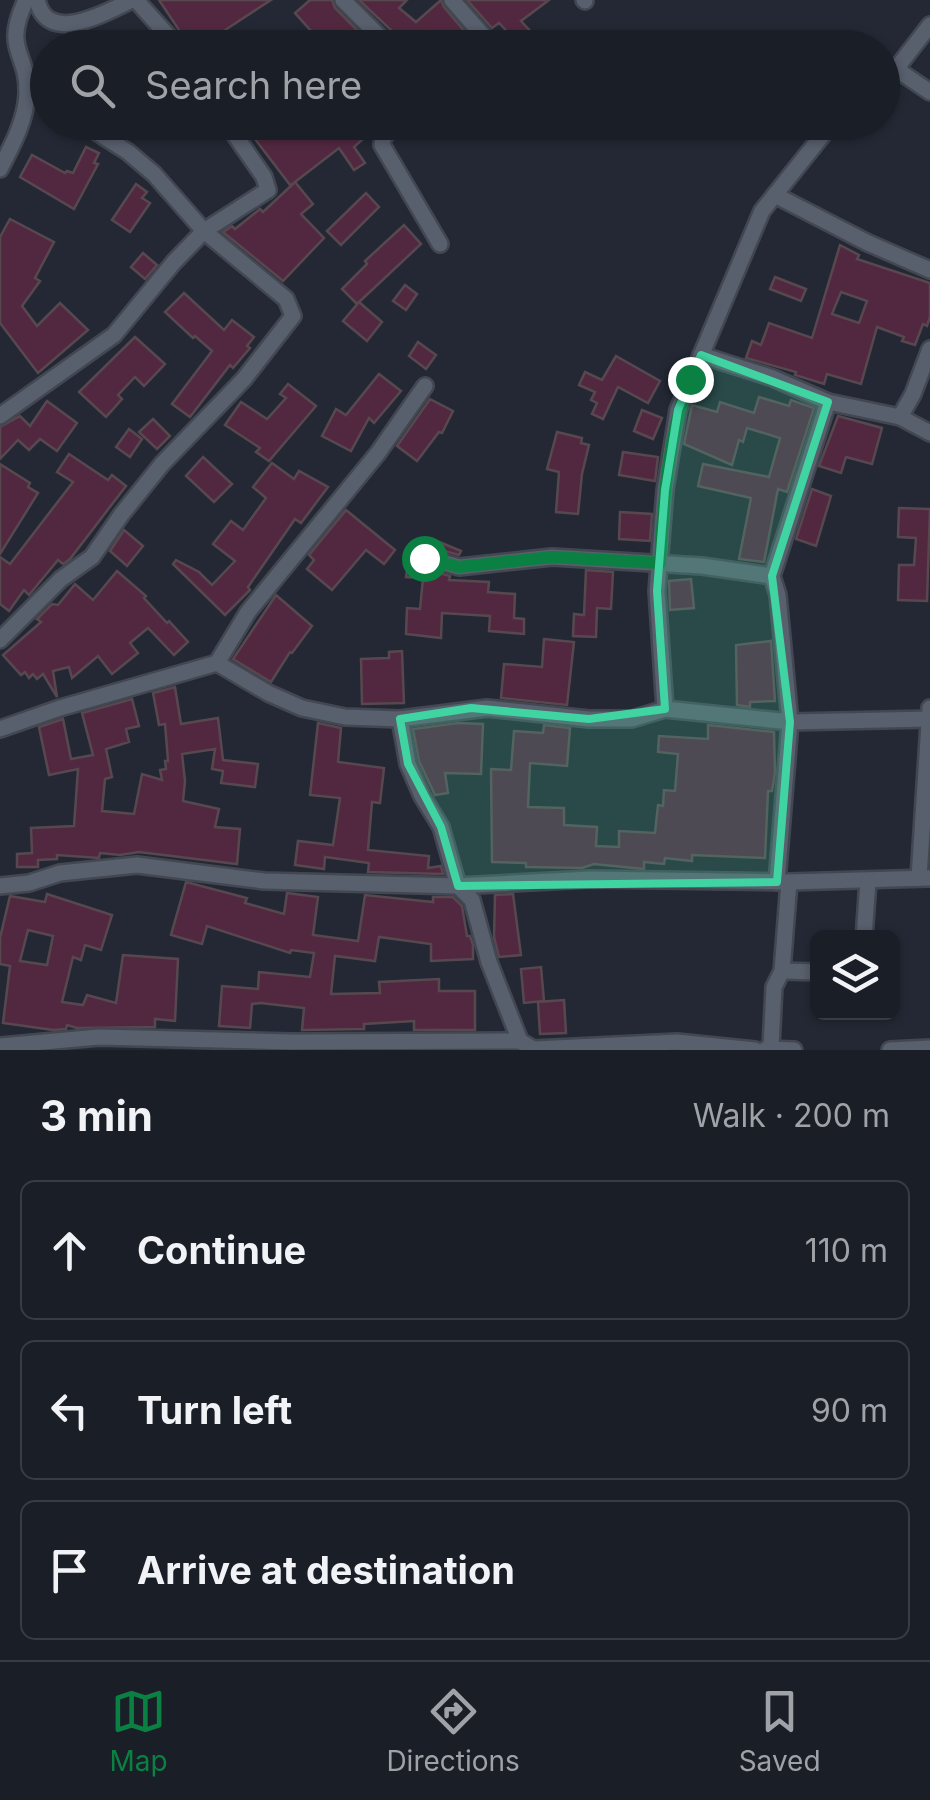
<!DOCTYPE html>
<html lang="en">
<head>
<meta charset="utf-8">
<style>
  body { margin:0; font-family:Inter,sans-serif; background:#272b33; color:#f1f3f6 }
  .controls { position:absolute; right:30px; bottom:30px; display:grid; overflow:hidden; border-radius:15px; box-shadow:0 2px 8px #0004 }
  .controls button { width:90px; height:90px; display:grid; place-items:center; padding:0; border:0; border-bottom:2px solid #383c44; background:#1a1e27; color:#f1f3f6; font:50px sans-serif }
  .stop { position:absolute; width:30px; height:30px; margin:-22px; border:8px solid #0b8043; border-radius:50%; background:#fff }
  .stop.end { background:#0b8043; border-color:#fff; box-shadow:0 2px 10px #0008 }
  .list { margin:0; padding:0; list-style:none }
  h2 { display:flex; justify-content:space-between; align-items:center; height:130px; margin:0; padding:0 40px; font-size:42px }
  h2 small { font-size:32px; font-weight:400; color:#9fa2a7 }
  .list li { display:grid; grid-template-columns:65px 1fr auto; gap:30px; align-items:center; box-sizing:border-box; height:140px; margin:0 20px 20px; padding:0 20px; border:2px solid #383c44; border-radius:15px }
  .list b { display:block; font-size:38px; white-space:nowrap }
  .list em { font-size:32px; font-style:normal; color:#9fa2a7 }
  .icon { flex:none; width:55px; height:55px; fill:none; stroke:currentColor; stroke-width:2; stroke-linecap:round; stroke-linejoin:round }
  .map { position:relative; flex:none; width:930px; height:1050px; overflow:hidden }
  .search { position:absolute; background:#1a1e27; box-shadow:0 2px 8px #0004; left:30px; right:30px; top:30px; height:110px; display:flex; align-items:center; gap:25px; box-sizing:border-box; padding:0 35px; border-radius:55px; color:#9fa2a7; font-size:38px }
  .sheet { height:610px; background:#1a1e27 }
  nav { display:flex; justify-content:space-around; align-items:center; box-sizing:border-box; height:140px; border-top:2px solid #383c44; background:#1a1e27; font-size:28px; color:#9fa2a7 }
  nav a { display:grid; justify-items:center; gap:5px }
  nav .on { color:#0b8043 }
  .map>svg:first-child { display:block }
</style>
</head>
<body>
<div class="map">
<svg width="930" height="1050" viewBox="0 0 930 1050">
  <rect width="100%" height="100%" fill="#232834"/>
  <g fill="#522840" stroke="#574850" stroke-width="2.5" fill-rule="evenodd">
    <polygon points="159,0 271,0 219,34 230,48 191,48"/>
    <polygon points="310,0 332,0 335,8 367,40 364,42 370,48 291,48 311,31 295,13"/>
    <polygon points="359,0 407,0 399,8 416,22 441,0 444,7 471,39 462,48 447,48 430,31 416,48 410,48"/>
    <polygon points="467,0 549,0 521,21 533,34 521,46 499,23 492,28"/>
    <polygon points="259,33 270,48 240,48"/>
    <polygon points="242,122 333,122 338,128 345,122 382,122 354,147 365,163 354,170 339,148 295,182 313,204 301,214 324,238 283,281 223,232 232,226 235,229 260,209 263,212 294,183 290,185"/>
    <polygon points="86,147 99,153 94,163 98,164 74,209 20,177 32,155 65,173 67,171 73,173"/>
    <polygon points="136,184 147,192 142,198 150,203 130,232 112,220"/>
    <polygon points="366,193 379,207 341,245 327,231"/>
    <polygon points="10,219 54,242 35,278 40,281 22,306 37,326 60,303 88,330 38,373 0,323 0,237"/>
    <polygon points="404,225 421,244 357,304 342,289 367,264 365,261"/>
    <path d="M840,245L859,255L857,259L930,283V317L927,326L923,324L915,345L902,341L904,337L877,327L861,384L827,374L824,384L795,375L796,372L746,358L752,341L761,345L769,323L812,338ZM841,292L867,301L859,323L832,314Z"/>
    <polygon points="143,253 157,265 145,279 131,267"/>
    <polygon points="775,277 806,289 801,301 770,289"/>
    <polygon points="405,285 417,294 406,310 393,301"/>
    <polygon points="184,293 224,330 232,320 254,337 247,346 250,348 233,368 230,365 190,417 172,404 212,351 195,336 193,338 165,312"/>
    <polygon points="359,302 382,322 367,341 343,321"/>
    <polygon points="135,337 165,364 144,386 135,377 118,395 122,399 106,417 79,392"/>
    <polygon points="418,342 436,355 426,369 409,356"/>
    <polygon points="616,356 660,381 648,403 618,387 603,419 592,414 597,403 591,400 595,392 579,385 585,372 602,380"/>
    <polygon points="379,374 401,391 374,423 369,418 351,451 322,436 336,409 346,415"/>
    <polygon points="288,384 316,406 269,461 256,452 260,448 225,425 241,402 267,419 286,398 280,394"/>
    <polygon points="759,397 789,406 791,400 814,408 787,492 778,489 764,562 739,559 751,498 698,486 703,464 769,477 780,438 747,428 743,442 739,440 732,465 684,444 692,405 717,412 720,402 754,413"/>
    <polygon points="430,399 453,411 442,433 439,432 417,461 397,446"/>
    <polygon points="47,401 77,423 57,451 40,439 29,450 18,440 0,459 0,427 20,416 30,426"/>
    <polygon points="642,410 662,418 653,439 634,431"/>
    <polygon points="838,416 882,428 872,464 846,457 841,473 819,466"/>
    <polygon points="153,419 170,436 157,449 139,432"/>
    <polygon points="129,429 142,439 130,457 116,447"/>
    <polygon points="557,432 582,438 581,443 589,445 582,474 578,514 556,512 559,472 547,469"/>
    <polygon points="623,452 658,457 655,481 619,475"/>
    <polygon points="69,454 108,480 112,475 126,486 70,559 63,564 58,560 29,595 24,590 9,611 0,604 0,557 10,564 73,482 57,472"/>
    <polygon points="203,457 232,484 214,502 186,476"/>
    <polygon points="272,463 294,479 299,471 328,487 301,523 295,519 248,587 250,590 225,615 173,564 176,560 199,572 212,585 235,561 213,544 231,521 243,530 266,498 253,487"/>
    <polygon points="0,464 30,483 28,487 38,493 0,554"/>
    <polygon points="812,489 831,496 816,546 796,539"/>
    <polygon points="899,508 930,509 927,601 898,600 899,565 914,565 916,538 898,537"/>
    <polygon points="346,510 395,550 384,564 366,550 332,590 307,569 314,560 309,555"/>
    <polygon points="620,512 652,514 650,541 619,539"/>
    <polygon points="124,530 143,546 127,566 110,551"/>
    <polygon points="432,539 461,551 459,555 429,547"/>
    <polygon points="408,564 450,576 449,580 489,582 488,592 515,594 514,618 524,619 524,634 489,631 490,616 442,613 441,638 406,634 407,608 420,609 423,578 406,577"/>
    <polygon points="586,570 613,572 611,609 597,608 596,637 573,636 574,614 584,615"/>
    <polygon points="117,571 146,596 144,598 167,623 169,621 188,642 174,655 148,628 130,643 138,653 112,674 98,656 72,678 69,667 53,671 57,697 43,674 37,679 33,674 29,678 25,672 21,675 3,655 41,622 37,619 52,604 58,605 75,584 93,600"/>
    <polygon points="691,579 694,608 670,610 669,581"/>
    <polygon points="276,595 312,626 292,653 290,652 271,682 233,659"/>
    <polygon points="544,639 574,642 567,705 501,698 504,664 542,667"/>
    <polygon points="771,641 775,701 750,702 750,707 737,705 736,645"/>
    <polygon points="402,651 404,703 362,704 361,659 389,658 389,652"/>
    <polygon points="175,687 181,724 218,718 223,760 258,764 255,787 221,783 223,771 212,769 215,749 182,754 185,781 183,801 219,809 215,827 240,829 237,864 139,852 120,855 100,853 99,858 57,855 57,859 38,860 38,867 17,867 17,854 32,853 31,828 74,826 78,769 49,775 39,727 63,719 71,759 93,755 82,713 132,699 139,726 126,729 129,742 106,749 112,777 105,779 102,811 134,814 142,774 162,780 160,770 166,769 165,761 168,761 165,724 159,725 153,693"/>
    <polygon points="318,723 341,728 338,762 384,768 380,803 372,802 368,850 429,856 428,868 441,866 443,874 368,872 369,863 325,857 324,869 295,865 298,841 333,845 340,798 310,795"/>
    <polygon points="458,723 483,724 481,774 445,773 448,793 435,795 419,761 413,729"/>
    <polygon points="544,725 570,728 567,766 530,763 528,807 564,808 564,825 597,827 596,846 619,847 619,831 655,833 658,805 663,806 664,790 675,791 678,754 658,752 659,736 708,739 708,725 774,732 775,773 772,791 768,791 765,858 692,855 692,861 665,858 664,864 644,862 644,869 594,864 582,868 526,867 526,863 492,862 491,769 511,770 514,731 543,733"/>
    <polygon points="186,882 247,898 245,903 284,914 287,893 318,897 313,935 358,941 365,895 433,902 433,897 453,897 462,906 467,936 470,936 473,945 473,959 431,961 431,944 379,937 375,961 335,956 331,994 380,993 379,982 439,979 439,991 475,991 475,1030 414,1030 414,1021 364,1024 364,1029 302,1030 304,1008 261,1003 252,1004 250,1028 219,1026 222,986 258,989 259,972 310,977 314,953 291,950 290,953 207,926 202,944 171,935"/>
    <path d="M47,894L112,915L101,950L85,945L81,960L73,957L62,1002L83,1005L87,995L116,1003L123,955L178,959L175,1021L155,1019V1027L77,1028L67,1025L66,1029L53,1030L3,1023L10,966L0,964V938L10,896L45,902ZM28,930L53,936L47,965L20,961Z"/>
    <polygon points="513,894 521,955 499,957 494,937 495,895"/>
    <polygon points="541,967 544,1001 524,1003 521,969"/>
    <polygon points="564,1000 566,1033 540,1034 538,1002"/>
  </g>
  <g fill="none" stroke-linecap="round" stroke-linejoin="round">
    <g stroke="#424751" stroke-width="20">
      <g id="minor">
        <path d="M37,0C47,46 105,13 132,0"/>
        <polyline points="136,0 179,48"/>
        <polyline points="343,0 391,48"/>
        <polyline points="452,0 487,40 481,48"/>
        <polyline points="584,0 585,1"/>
        <polyline points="896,69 930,92"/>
        <polyline points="882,70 896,69 930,25"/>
        <polyline points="27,90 48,102"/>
        <polyline points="398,122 383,138 382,145 440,244"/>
        <path d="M0,169C12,146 26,120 27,93C28,51 2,51 26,0"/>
        <polyline points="775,195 868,243 930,270"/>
        <polyline points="701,355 773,378 828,402 900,417 913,394 930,349"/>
        <polyline points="0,416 114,335 174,262 204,231 268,190 264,177 226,122"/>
        <polyline points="900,417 930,433"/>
        <polyline points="424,557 459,567 552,557 702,566 772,576"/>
        <polyline points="0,640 61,579 92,557 121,515 162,464 244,379 293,316 286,299 204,231 154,174 128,152 81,122"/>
        <polyline points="217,663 248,612 378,453 425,386"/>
        <polyline points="665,709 657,591 665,490 678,410 762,211 833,122"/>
        <polyline points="400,719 408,764 422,796 441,827 458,886 472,900 489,962 520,1041 535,1050"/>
        <polyline points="0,729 60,708 217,663 268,693 302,708 345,717 400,719 487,708 589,719 632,719 665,709 790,722 930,719"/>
        <polyline points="919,878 930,708"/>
        <polyline points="777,882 790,722 778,595 772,576 828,402"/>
        <polyline points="0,886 29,883 60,873 137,865 264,881 458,886 590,879 789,882 930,878"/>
        <polyline points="864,938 868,881"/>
        <polyline points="782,971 818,972"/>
        <polyline points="0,1046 99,1037 291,1042 520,1041"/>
        <polyline points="771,1047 774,987 782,971 789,882"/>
        <polyline points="534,1049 677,1042 755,1050"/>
        <polyline points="766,1049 794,1050"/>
        <polyline points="890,1050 930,1048"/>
      </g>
    </g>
    <use href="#minor" stroke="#585f6d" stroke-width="15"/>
  </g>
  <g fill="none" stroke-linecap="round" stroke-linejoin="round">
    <path stroke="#0b8043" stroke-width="12" d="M424,558L459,567L552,557L660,563C664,500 667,439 690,379"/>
  </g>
  <path fill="#3fd4a2" fill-opacity="0.2" stroke="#3fd4a2" stroke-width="8" stroke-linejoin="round" d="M701,355L828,402L772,576L790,722L777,882L458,886L441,827L408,764L400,719L471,708L589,719L665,709L657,591L665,490L678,410Z"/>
</svg>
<div class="controls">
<button><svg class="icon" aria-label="layers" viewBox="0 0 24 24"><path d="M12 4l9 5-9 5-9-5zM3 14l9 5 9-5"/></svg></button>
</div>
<div class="stop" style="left:424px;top:558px"></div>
<div class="stop end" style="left:690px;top:379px"></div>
<div class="search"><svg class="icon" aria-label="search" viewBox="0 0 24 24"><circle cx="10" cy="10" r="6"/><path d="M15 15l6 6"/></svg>Search here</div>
</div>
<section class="sheet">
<h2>3 min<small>Walk · 200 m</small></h2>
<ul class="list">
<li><svg class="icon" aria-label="ahead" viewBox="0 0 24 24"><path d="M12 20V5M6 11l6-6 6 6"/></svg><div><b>Continue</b></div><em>110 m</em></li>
<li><svg class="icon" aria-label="left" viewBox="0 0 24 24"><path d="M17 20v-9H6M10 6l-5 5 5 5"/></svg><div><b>Turn left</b></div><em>90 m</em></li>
<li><svg class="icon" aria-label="arrive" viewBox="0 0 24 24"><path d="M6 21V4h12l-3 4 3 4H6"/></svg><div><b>Arrive at destination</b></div></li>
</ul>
</section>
<nav>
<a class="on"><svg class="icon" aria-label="map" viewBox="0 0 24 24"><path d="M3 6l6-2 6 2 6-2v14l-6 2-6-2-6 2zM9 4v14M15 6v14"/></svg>Map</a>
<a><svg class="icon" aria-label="directions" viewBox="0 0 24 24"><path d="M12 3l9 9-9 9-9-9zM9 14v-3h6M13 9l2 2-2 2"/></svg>Directions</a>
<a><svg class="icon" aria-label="saved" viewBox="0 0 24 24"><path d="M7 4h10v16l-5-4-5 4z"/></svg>Saved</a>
</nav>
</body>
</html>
